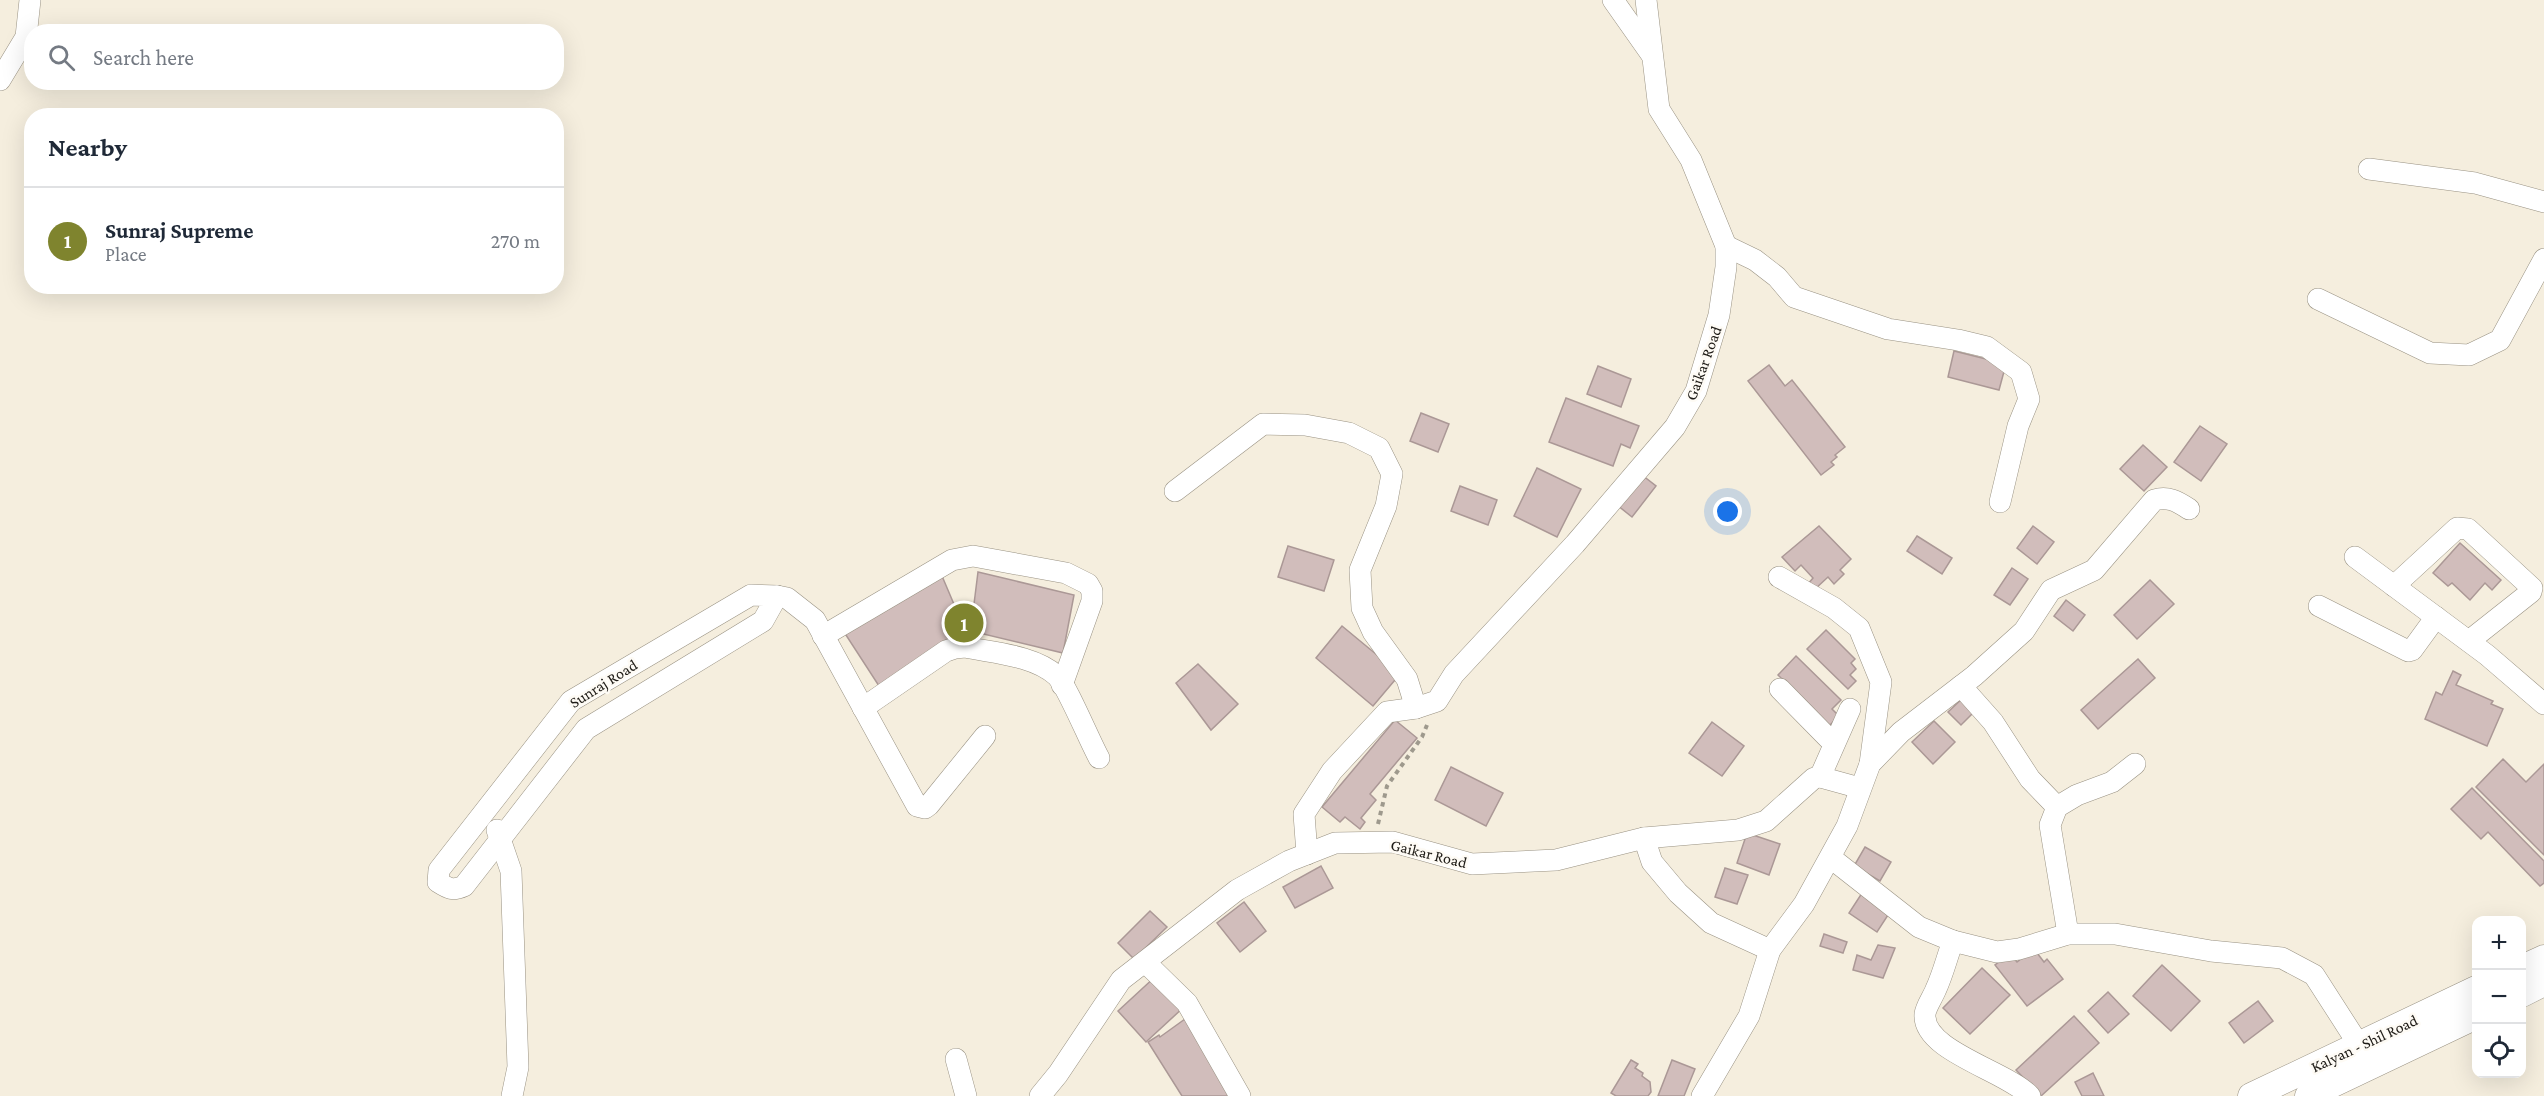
<!DOCTYPE html>
<meta charset="utf-8">
<style>
:root{--surface:#fff;--page:#f2f2f3;--text:#1f2937;--muted:#747a83;--line:#e0e1e3;--accent:#7f842e}
body{margin:0;font-family:"Crimson Pro",serif;background:var(--page);color:var(--text)}
.controls{position:absolute;right:18px;bottom:18px;display:grid;overflow:hidden;border-radius:12px;box-shadow:0 6px 24px #0002}
.controls button{width:54px;height:54px;display:grid;place-items:center;padding:0;border:0;border-bottom:2px solid var(--line);background:var(--surface);color:var(--text);font:30px sans-serif}
.you{position:absolute;left:1728px;top:512px;width:21px;height:21px;margin:-15px;border:4px solid #fff;border-radius:50%;background:#1a73e8;box-shadow:0 0 0 9px #1a73e833}
.badge{display:grid;place-items:center;width:39px;height:39px;border-radius:50%;background:var(--accent);color:#fff;font-size:20px;font-weight:700}
.pin{position:absolute;translate:-50% -50%;border:3px solid #fff;box-shadow:0 2px 6px #0006}
.list{margin:0;padding:0;list-style:none}
h2{display:flex;justify-content:space-between;align-items:center;height:78px;margin:0;padding:0 24px;font-size:26px}
h2 small{font-size:20px;font-weight:400;color:var(--muted)}
.list li{display:grid;grid-template-columns:39px 1fr auto;gap:18px;align-items:center;box-sizing:border-box;height:108px;padding:0 24px;border-top:2px solid var(--line)}
.list b{display:block;font-size:22px;white-space:nowrap}
.list p{margin:0;font-size:20px;white-space:nowrap;color:var(--muted)}
.list em{font-size:20px;font-style:normal;color:var(--muted)}
.icon{flex:none;width:33px;height:33px;fill:none;stroke:currentColor;stroke-width:2;stroke-linecap:round;stroke-linejoin:round}
.map{position:relative;flex:none;width:2544px;height:1096px;overflow:hidden}
.search{position:absolute;background:var(--surface);box-shadow:0 6px 24px #0002;left:24px;top:24px;width:540px;height:66px;display:flex;align-items:center;gap:15px;box-sizing:border-box;padding:0 21px;border-radius:24px;color:var(--muted);font-size:22px}
.panel{position:absolute;background:var(--surface);box-shadow:0 6px 24px #0002;left:24px;top:108px;width:540px;height:186px;border-radius:24px}
.map>svg:first-child{display:block}
.building{fill:#d1bdbb;stroke:#ab9896;stroke-width:1.5}
.lines{fill:none;stroke-linecap:round;stroke-linejoin:round}
.minor-casing{stroke:#999283;stroke-width:22}
.major-casing{stroke:#999283;stroke-width:27}
.path{stroke:#9e998d;stroke-width:4;stroke-dasharray:4.5 4.5;stroke-linecap:butt}
.minor{stroke:#fff;stroke-width:21}
.major{stroke:#fff;stroke-width:26}
.labels{text-anchor:middle;stroke-width:5;stroke-linejoin:round;paint-order:stroke}
.street-label{font-size:16px;fill:#1e1b16;stroke:#fefbf5}
</style>
<div class="map">
<svg width="2544" height="1096" viewBox="0 0 2544 1096">
<rect width="100%" height="100%" fill="#f5eede"/>
<!-- building -->
<g class="building">
<path d="M 1954,351 L 2006,364 L 1999,390 L 1948,377 Z"/>
<path d="M 1769,365 L 1785,386 L 1792,380 L 1845,447 L 1835,455 L 1837,457 L 1831,462 L 1834,465 L 1821,475 L 1748,381 Z"/>
<path d="M 1598,366 L 1631,379 L 1621,407 L 1587,394 Z"/>
<path d="M 1566,398 L 1639,426 L 1630,448 L 1621,444 L 1613,466 L 1549,442 Z"/>
<path d="M 1421,413 L 1449,424 L 1438,452 L 1410,441 Z"/>
<path d="M 2200,426 L 2227,444 L 2201,481 L 2174,462 Z"/>
<path d="M 2143,445 L 2167,467 L 2144,491 L 2120,469 Z"/>
<path d="M 1537,468 L 1581,489 L 1557,537 L 1514,516 Z"/>
<path d="M 1642,475 L 1656,486 L 1632,517 L 1617,505 Z"/>
<path d="M 1460,486 L 1497,500 L 1488,525 L 1451,511 Z"/>
<path d="M 1819,526 L 1851,559 L 1840,570 L 1844,574 L 1834,584 L 1828,577 L 1814,590 L 1808,584 L 1813,578 L 1801,565 L 1795,571 L 1782,557 Z"/>
<path d="M 2033,526 L 2054,542 L 2037,564 L 2017,548 Z"/>
<path d="M 1917,536 L 1952,558 L 1942,574 L 1907,551 Z"/>
<path d="M 2460,543 L 2501,580 L 2492,590 L 2485,583 L 2470,600 L 2452,583 L 2448,586 L 2433,573 Z"/>
<path d="M 1288,546 L 1334,560 L 1324,591 L 1278,577 Z"/>
<path d="M 2012,568 L 2028,579 L 2010,605 L 1994,595 Z"/>
<path d="M 978,572 L 1074,595 L 1063,653 L 967,630 L 879,686 L 844,632 L 942,576 L 959,616 L 973,612 Z"/>
<path d="M 2150,580 L 2174,604 L 2137,639 L 2114,615 Z"/>
<path d="M 2066,600 L 2085,615 L 2073,631 L 2054,616 Z"/>
<path d="M 1342,626 L 1400,674 L 1373,706 L 1316,658 Z"/>
<path d="M 1826,630 L 1855,659 L 1851,663 L 1856,669 L 1850,675 L 1856,681 L 1848,689 L 1807,649 Z"/>
<path d="M 1796,656 L 1841,700 L 1832,709 L 1839,716 L 1829,726 L 1778,675 Z"/>
<path d="M 2138,659 L 2155,678 L 2098,729 L 2081,710 Z"/>
<path d="M 1198,664 L 1238,704 L 1211,730 L 1176,683 Z"/>
<path d="M 2453,671 L 2461,675 L 2456,685 L 2493,701 L 2491,704 L 2503,709 L 2487,746 L 2425,719 L 2436,692 L 2442,695 Z"/>
<path d="M 1966,695 L 1978,708 L 1961,725 L 1948,712 Z"/>
<path d="M 1395,720 L 1417,738 L 1370,794 L 1376,800 L 1361,818 L 1365,822 L 1360,829 L 1345,817 L 1340,822 L 1322,807 Z"/>
<path d="M 1934,721 L 1955,742 L 1933,764 L 1912,742 Z"/>
<path d="M 1712,722 L 1744,746 L 1722,776 L 1689,753 Z"/>
<path d="M 2503,759 L 2526,782 L 2544,764 L 2544,855 L 2476,787 Z"/>
<path d="M 1451,767 L 1503,793 L 1486,826 L 1435,800 Z"/>
<path d="M 2472,788 L 2544,861 L 2544,883 L 2540,886 L 2488,832 L 2481,839 L 2451,809 Z"/>
<path d="M 1747,833 L 1780,844 L 1769,875 L 1737,863 Z"/>
<path d="M 1865,847 L 1891,862 L 1880,881 L 1854,866 Z"/>
<path d="M 1321,866 L 1333,888 L 1295,908 L 1283,887 Z"/>
<path d="M 1725,868 L 1748,875 L 1737,904 L 1715,897 Z"/>
<path d="M 1862,893 L 1890,912 L 1877,932 L 1849,913 Z"/>
<path d="M 1244,902 L 1266,931 L 1240,952 L 1217,923 Z"/>
<path d="M 1150,911 L 1167,927 L 1134,959 L 1118,943 Z"/>
<path d="M 1824,934 L 1847,942 L 1843,953 L 1820,946 Z"/>
<path d="M 1878,945 L 1895,948 L 1883,978 L 1853,970 L 1857,955 L 1871,960 Z"/>
<path d="M 2034,949 L 2044,962 L 2047,959 L 2063,979 L 2027,1006 L 1995,965 L 2010,954 L 2017,962 Z"/>
<path d="M 2162,965 L 2200,1001 L 2171,1031 L 2133,996 Z"/>
<path d="M 1982,968 L 2010,995 L 1970,1034 L 1943,1008 Z"/>
<path d="M 1157,975 L 1185,1006 L 1146,1042 L 1118,1011 Z"/>
<path d="M 2108,992 L 2129,1014 L 2108,1033 L 2088,1011 Z"/>
<path d="M 2258,1001 L 2273,1021 L 2244,1043 L 2229,1023 Z"/>
<path d="M 2074,1016 L 2099,1043 L 2041,1096 L 2016,1070 Z"/>
<path d="M 1185,1019 L 1234,1096 L 1182,1096 L 1148,1042 L 1159,1035 L 1160,1037 Z"/>
<path d="M 1631,1060 L 1638,1064 L 1635,1068 L 1643,1073 L 1642,1076 L 1650,1082 L 1651,1092 L 1648,1096 L 1616,1096 L 1611,1093 Z"/>
<path d="M 1672,1060 L 1695,1069 L 1684,1096 L 1658,1096 Z"/>
<path d="M 2093,1073 L 2104,1096 L 2082,1096 L 2075,1082 Z"/>
</g>
<g class="lines">
<!-- minor casing -->
<g class="minor-casing">
<g id="minor">
<path d="M 1613,0 L 1651,54"/>
<path d="M 0,80 L 26,37 L 30,0"/>
<path d="M 2369,169 L 2475,183 L 2544,202"/>
<path d="M 1726,246 L 1755,260 L 1777,277 L 1794,297 L 1888,329 L 1958,340 L 1987,347 L 2021,372 L 2029,399 L 2018,426 L 2000,502"/>
<path d="M 2318,299 L 2430,353 L 2469,355 L 2500,340 L 2544,259"/>
<path d="M 1175,491 L 1263,424 L 1305,425 L 1349,433 L 1379,448 L 1392,474 L 1386,506 L 1360,570 L 1362,608 L 1373,632 L 1407,679 L 1416,708"/>
<path d="M 2355,557 L 2487,655 L 2544,704"/>
<path d="M 1779,577 L 1834,608 L 1859,628 L 1881,682 L 1870,764"/>
<path d="M 2394,586 L 2457,528 L 2468,529 L 2532,588 L 2531,592 L 2469,641"/>
<path d="M 751,595 L 777,596 L 763,621 L 586,729 L 464,886 C 453,891 449,889 438,882 L 439,870 L 571,701 Z"/>
<path d="M 777,596 L 787,598 L 815,620 L 917,806 L 925,808 L 929,805 L 985,736"/>
<path d="M 2319,606 L 2408,651 L 2412,650 L 2436,617"/>
<path d="M 823,636 L 952,560 L 973,556 L 1066,573 L 1088,584 L 1092,591 L 1092,601 L 1062,685"/>
<path d="M 1961,686 L 1993,722 L 2030,779 L 2057,807"/>
<path d="M 1780,689 L 1833,743"/>
<path d="M 863,708 L 946,651 L 955,648 L 965,647 C 993,653 1034,655 1057,676 C 1067,686 1090,742 1099,758"/>
<path d="M 1820,777 L 1850,709"/>
<path d="M 497,830 L 511,871 L 518,1067 L 512,1096"/>
<path d="M 1644,838 L 1652,862 L 1678,893 L 1711,923 L 1770,950"/>
<path d="M 1307,854 L 1304,814 L 1332,771 L 1387,712 L 1416,708 L 1437,701 L 1454,674 L 1575,544 L 1675,427 L 1696,391 L 1719,315 L 1726,267 L 1726,246 L 1691,160 L 1659,109 L 1646,0"/>
<path d="M 1831,858 L 1919,927 L 1953,941"/>
<path d="M 2068,934 L 2050,825 L 2057,807 L 2077,795 L 2112,782 L 2135,764"/>
<path d="M 1145,962 L 1187,1003 L 1240,1096"/>
<path d="M 956,1059 L 966,1096"/>
<path d="M 1040,1096 L 1058,1074 L 1121,980 L 1237,890 L 1289,861 L 1335,843 L 1393,842 L 1472,864 L 1556,860 L 1644,838 L 1738,830 L 1766,821 L 1814,778 L 1820,777 L 1860,788"/>
<path d="M 1702,1096 L 1749,1016 L 1770,950 L 1804,904 L 1847,826 L 1870,764 L 1901,732 L 1974,676 L 2024,631 L 2051,590 L 2094,570 L 2154,500 C 2168,496 2177,501 2189,509"/>
<path d="M 2030,1096 C 2007,1071 1922,1051 1925,1014 C 1926,1006 1933,997 1936,989 C 1943,974 1947,957 1953,941 L 1997,952 L 2019,949 L 2068,934 L 2115,934 L 2211,951 L 2282,958 L 2314,975 L 2359,1045"/>
</g>
</g>
<!-- major casing -->
<g class="major-casing">
<g id="major">
<path d="M 2522,968 L 2544,958"/>
<path d="M 2522,994 L 2544,983"/>
<path d="M 2251,1096 L 2476,989"/>
<path d="M 2308,1096 L 2476,1016"/>
</g>
</g>
<!-- path -->
<path class="path" d="M 1378,824 L 1387,786 L 1422,737 L 1427,725"/>
<!-- minor -->
<use href="#minor" class="minor"/>
<!-- major -->
<use href="#major" class="major"/>
</g>
<g class="labels">
<!-- street labels -->
<g class="street-label">
<text transform="translate(1703 363) rotate(-70)" y="6">Gaikar Road</text>
<text transform="translate(603 683) rotate(-32)" y="6">Sunraj Road</text>
<text transform="translate(1429 853) rotate(14)" y="6">Gaikar Road</text>
<text transform="translate(2364 1043) rotate(-25)" y="6">Kalyan - Shil Road</text>
</g>
</g>
</svg>
<div class="controls">
<button>+</button>
<button>−</button>
<button><svg class="icon" aria-label="locate" viewBox="0 0 24 24"><circle cx="12" cy="12" r="6"/><path d="M12 2v4M12 18v4M2 12h4M18 12h4"/></svg></button>
</div>
<div class="you"></div>
<div class="pin badge" style="left:964px;top:623px">1</div>
<div class="search"><svg class="icon" aria-label="search" viewBox="0 0 24 24"><circle cx="10" cy="10" r="6"/><path d="M15 15l6 6"/></svg>Search here</div>
<section class="panel">
<h2>Nearby<small></small></h2>
<ul class="list">
<li><span class="badge">1</span><div><b>Sunraj Supreme</b><p>Place</p></div><em>270 m</em></li>
</ul>
</section>
</div>
